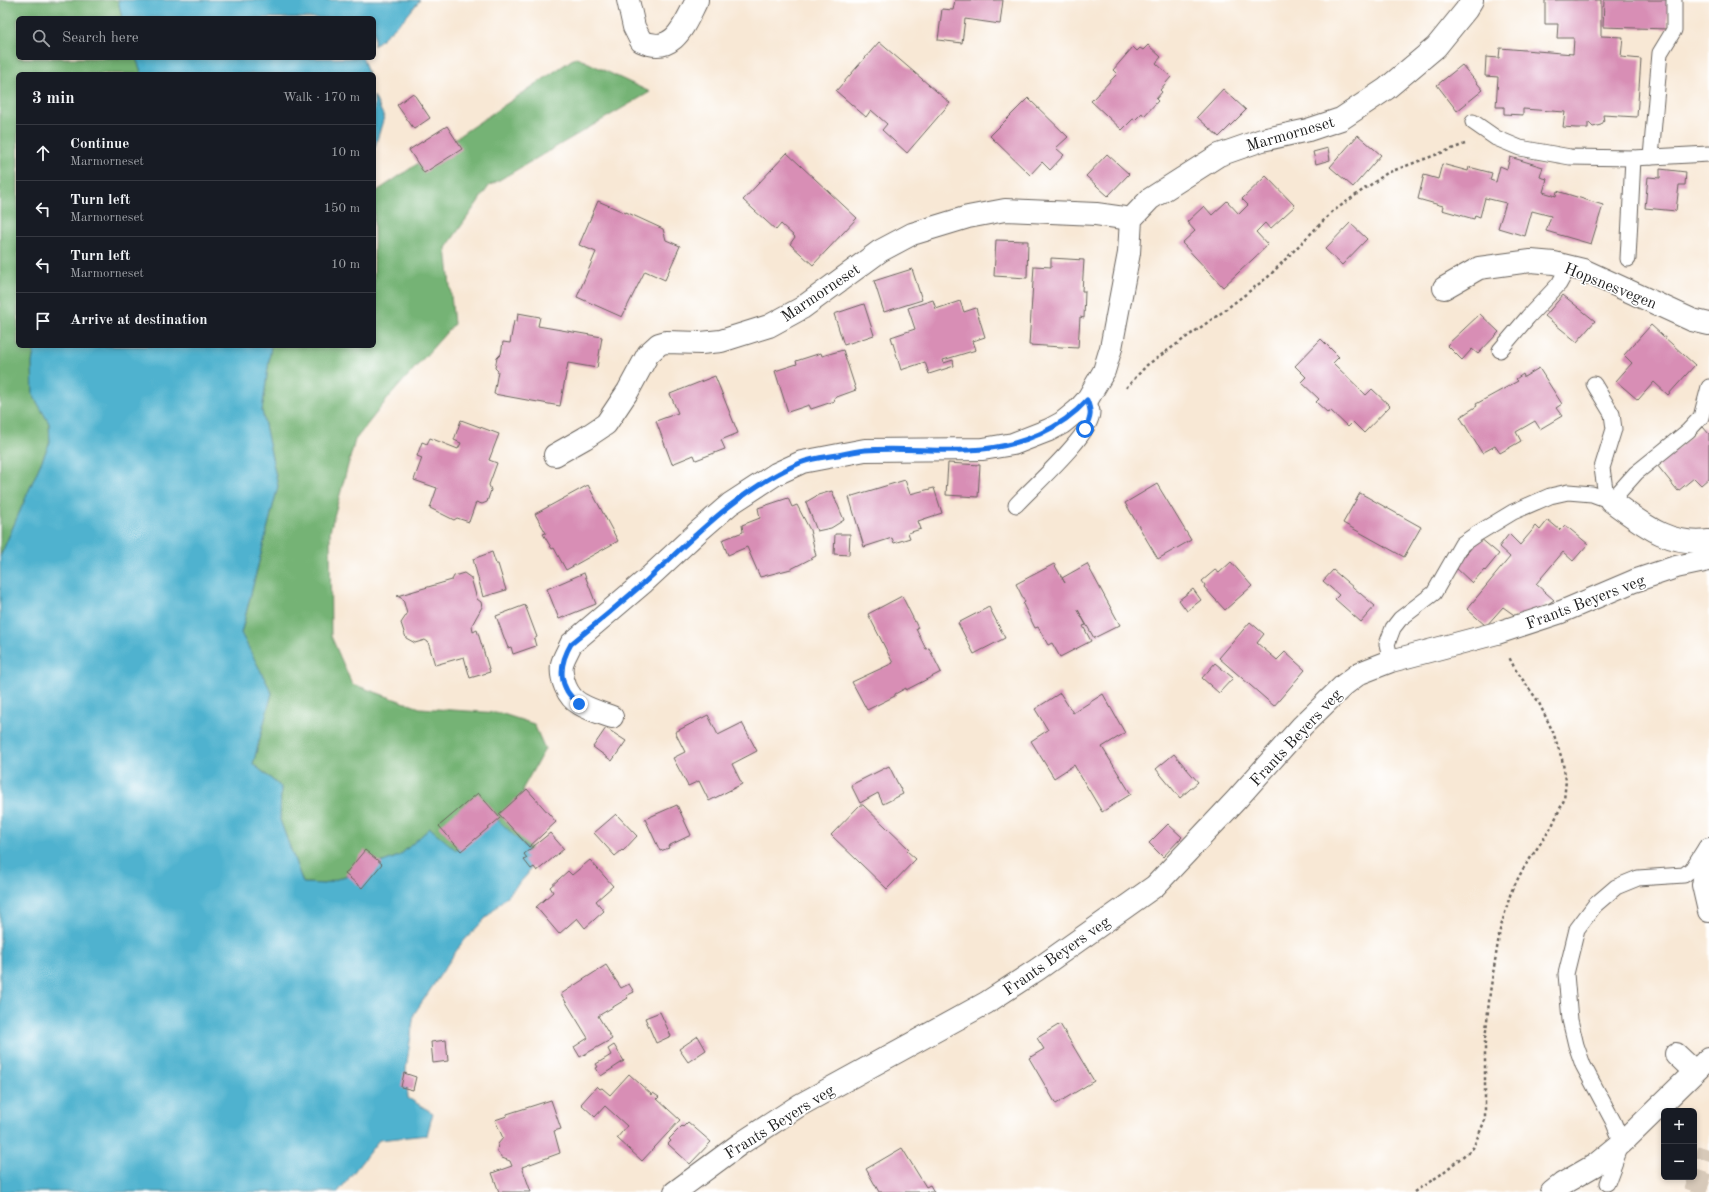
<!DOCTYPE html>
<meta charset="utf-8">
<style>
:root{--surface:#171b24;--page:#242831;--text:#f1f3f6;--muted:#9ea1a6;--line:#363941}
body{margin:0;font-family:"Old Standard TT",serif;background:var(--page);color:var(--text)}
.controls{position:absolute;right:12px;bottom:12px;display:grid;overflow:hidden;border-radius:6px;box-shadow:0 2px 6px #0003}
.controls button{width:36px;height:36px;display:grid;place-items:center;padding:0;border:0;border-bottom:1px solid var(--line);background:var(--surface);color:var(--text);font:20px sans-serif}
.stop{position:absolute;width:12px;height:12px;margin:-9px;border:3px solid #1a73e8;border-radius:50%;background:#fff}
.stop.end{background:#1a73e8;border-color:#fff;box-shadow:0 1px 4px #0008}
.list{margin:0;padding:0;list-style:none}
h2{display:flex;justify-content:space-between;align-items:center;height:52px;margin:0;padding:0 16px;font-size:17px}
h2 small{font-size:13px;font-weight:400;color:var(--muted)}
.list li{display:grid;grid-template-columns:26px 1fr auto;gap:12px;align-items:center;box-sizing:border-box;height:56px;padding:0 16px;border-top:1px solid var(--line)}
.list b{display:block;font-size:15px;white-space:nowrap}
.list p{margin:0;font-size:13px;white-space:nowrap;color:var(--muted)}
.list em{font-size:13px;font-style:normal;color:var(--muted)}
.icon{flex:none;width:22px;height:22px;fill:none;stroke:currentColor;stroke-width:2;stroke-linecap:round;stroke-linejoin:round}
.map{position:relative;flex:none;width:1709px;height:1192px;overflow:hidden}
.search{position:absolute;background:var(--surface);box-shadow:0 2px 6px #0003;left:16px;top:16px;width:360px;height:44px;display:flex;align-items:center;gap:10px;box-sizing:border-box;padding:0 14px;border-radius:6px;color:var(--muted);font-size:15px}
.panel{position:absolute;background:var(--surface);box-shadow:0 2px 6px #0003;left:16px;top:72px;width:360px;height:276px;border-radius:6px}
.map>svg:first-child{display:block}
.forest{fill:#75b374;stroke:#486848}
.water{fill:#50b2cf;stroke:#366776}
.building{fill:#d88eb5}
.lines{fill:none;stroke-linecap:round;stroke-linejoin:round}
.motorway-tunnel{stroke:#d7c9b9;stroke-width:22;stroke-dasharray:22 11;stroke-linecap:butt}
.service-casing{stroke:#69635d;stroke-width:17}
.minor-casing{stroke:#69635d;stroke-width:24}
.path{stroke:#69635d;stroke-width:2.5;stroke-dasharray:3 3;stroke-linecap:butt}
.service{stroke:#fff;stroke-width:15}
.minor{stroke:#fff;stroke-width:22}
.route{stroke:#1a73e8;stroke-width:5}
.labels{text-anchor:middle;stroke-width:3;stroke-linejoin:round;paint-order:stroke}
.street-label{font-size:16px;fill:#1c1c1c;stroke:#fff}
</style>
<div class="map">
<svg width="1709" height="1192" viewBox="0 0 1709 1192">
<rect width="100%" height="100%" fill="#fff"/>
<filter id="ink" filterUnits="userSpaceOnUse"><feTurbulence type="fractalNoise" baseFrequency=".025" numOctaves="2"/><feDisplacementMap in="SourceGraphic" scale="8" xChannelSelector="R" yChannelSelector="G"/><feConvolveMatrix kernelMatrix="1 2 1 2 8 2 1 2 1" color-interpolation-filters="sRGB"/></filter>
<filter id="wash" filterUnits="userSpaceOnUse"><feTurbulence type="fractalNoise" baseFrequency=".012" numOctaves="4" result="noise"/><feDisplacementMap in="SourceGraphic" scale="16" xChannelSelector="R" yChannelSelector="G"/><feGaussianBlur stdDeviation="0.9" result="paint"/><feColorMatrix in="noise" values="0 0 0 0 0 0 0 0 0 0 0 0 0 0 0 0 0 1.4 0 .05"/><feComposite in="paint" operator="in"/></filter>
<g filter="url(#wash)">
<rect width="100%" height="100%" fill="#f8e8d5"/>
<!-- forest -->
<g class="forest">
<path d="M 0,0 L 118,0 L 122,18 L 18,18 L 18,58 L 136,58 L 142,74 L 18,74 L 18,346 L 35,346 L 32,363 L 33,395 L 49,423 L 50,442 L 0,557 Z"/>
<path d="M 576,57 L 650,92 L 489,186 L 446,248 L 454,324 L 389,397 L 355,440 L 330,531 L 331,636 L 352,684 L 420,708 L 500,713 L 534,724 L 545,749 L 523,788 L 532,865 L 496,818 L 456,851 L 430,828 L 399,856 L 324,884 L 303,883 L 280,820 L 281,787 L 253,764 L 272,693 L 241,634 L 278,486 L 262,411 L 271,346 L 374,346 L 374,193 Z"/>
</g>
<!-- water -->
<g class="water">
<path d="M 118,0 L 420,0 L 406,17 L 374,46 L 374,18 L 122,18 Z"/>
<path d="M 136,58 L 363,58 L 368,74 L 142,74 Z"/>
<path d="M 374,96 L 384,117 L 374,150 Z"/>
<path d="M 35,346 L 271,346 L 262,411 L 278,486 L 241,633 L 272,693 L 253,764 L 281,787 L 280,820 L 303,883 L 324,884 L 399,856 L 430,828 L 456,850 L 496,818 L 526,847 L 532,865 L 527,875 L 461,944 L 414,1014 L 406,1069 L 408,1098 L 433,1113 L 427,1135 L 379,1140 L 338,1192 L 0,1192 L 0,557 L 50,442 L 49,423 L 33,395 L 32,363 Z"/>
</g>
<g id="blocks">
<!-- building -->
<g class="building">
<path d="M 955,0 L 1003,0 L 1000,24 L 965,19 L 962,43 L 938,40 L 942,9 L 953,10 Z"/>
<path d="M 1545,0 L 1601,0 L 1601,36 L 1623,37 L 1621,57 L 1641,59 L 1637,117 L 1603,115 L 1604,121 L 1601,125 L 1593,127 L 1588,122 L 1588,128 L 1576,128 L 1563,127 L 1565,112 L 1523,109 L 1523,115 L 1504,114 L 1504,107 L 1496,107 L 1498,77 L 1485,76 L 1486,57 L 1499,58 L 1500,48 L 1573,54 L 1574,38 L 1557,38 L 1558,24 L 1545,24 Z"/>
<path d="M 1604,0 L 1668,0 L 1668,29 L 1603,27 Z"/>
<path d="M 879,42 L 950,103 L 907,153 L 882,130 L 887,124 L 871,110 L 866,117 L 836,91 Z"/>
<path d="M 1148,45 L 1161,57 L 1156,63 L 1171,77 L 1160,90 L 1162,92 L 1156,99 L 1158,101 L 1144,116 L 1142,113 L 1135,120 L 1133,119 L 1122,130 L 1091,101 L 1117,74 L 1113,70 L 1133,47 L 1137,51 L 1140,48 L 1143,50 Z"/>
<path d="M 1462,65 L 1483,90 L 1457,111 L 1437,85 Z"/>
<path d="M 1223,89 L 1246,110 L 1219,137 L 1197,117 Z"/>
<path d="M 413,93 L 430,118 L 414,129 L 397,105 Z"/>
<path d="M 1028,98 L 1068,137 L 1056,148 L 1064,155 L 1050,170 L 1042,162 L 1030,175 L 990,136 Z"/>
<path d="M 447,126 L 462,149 L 424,173 L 409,150 Z"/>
<path d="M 1358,135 L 1381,155 L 1353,187 L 1330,167 Z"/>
<path d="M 1328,148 L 1330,160 L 1316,164 L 1313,152 Z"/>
<path d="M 787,153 L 857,218 L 813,265 L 790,244 L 795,237 L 781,224 L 776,230 L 743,200 Z"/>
<path d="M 1107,154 L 1129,174 L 1108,196 L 1086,176 Z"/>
<path d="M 1510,157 L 1543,167 L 1540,177 L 1547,179 L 1543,192 L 1556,196 L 1557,191 L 1603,205 L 1591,244 L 1546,231 L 1551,216 L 1532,211 L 1525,236 L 1498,228 L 1506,203 L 1485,198 L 1480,217 L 1475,215 L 1474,219 L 1442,210 L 1443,206 L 1418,199 L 1424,175 L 1438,179 L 1442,164 L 1468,171 L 1469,167 L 1492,173 L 1490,180 L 1496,182 L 1500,166 L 1507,169 Z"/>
<path d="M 1660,169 L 1686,172 L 1685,185 L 1679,185 L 1676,211 L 1645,208 L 1648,177 L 1660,178 Z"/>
<path d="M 1266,176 L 1295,206 L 1270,229 L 1265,223 L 1256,232 L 1268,245 L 1223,287 L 1182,243 L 1195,231 L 1187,222 L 1204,206 L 1212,215 L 1227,201 L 1239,214 L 1248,205 L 1242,199 Z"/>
<path d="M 598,201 L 626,213 L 626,212 L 663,229 L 666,240 L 680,246 L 665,280 L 645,271 L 622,317 L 577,297 L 596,252 L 579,245 Z"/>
<path d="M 1350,223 L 1367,239 L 1342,265 L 1325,249 Z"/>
<path d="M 996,240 L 1028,241 L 1027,278 L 994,276 Z"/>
<path d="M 1051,258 L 1084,260 L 1082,291 L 1085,291 L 1084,318 L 1080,317 L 1078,348 L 1029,345 L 1034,266 L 1051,267 Z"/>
<path d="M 912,269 L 922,300 L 884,312 L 874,281 Z"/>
<path d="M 1563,295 L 1595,321 L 1577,342 L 1545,316 Z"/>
<path d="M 933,300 L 936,309 L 960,301 L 964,312 L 976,308 L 985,337 L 973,341 L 976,350 L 943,360 L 944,363 L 953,360 L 954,366 L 929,374 L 925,362 L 901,370 L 891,337 L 915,329 L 908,308 Z"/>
<path d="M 864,304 L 874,335 L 844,345 L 834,314 Z"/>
<path d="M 518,313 L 540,317 L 538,326 L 602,337 L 597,368 L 568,363 L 560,406 L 494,394 L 498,371 L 495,368 L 497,358 L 501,354 L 503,342 L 510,343 L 514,321 L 517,322 Z"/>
<path d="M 1480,314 L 1499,332 L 1478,354 L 1472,349 L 1462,360 L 1447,345 Z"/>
<path d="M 1651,325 L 1695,365 L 1668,395 L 1654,382 L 1638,400 L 1616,381 L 1632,363 L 1624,355 Z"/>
<path d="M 1321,339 L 1339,357 L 1333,363 L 1366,395 L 1372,389 L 1390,406 L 1364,433 L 1353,422 L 1348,427 L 1330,410 L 1328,413 L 1316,402 L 1319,399 L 1301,382 L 1306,377 L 1295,366 Z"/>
<path d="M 843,350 L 856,390 L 834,398 L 835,401 L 811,409 L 809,405 L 788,412 L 775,371 L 797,364 L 796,361 L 821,353 L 822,356 Z"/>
<path d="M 1539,368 L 1562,404 L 1556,408 L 1562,416 L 1540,429 L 1535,421 L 1516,432 L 1521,441 L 1500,453 L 1495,446 L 1482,453 L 1460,417 L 1477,406 L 1476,404 L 1518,381 L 1516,379 L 1523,374 L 1524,377 Z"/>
<path d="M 715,376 L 738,433 L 721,440 L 725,449 L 696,460 L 694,455 L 672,464 L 656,421 L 678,413 L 670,394 Z"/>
<path d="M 461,420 L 499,434 L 489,460 L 497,463 L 489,485 L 491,490 L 487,502 L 482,504 L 476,502 L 469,522 L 457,518 L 454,520 L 430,508 L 437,488 L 414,480 L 422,458 L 417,456 L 422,442 L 427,444 L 430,438 L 458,449 L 461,443 L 454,440 Z"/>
<path d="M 1703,427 L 1709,434 L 1709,478 L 1701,485 L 1694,478 L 1678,491 L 1657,465 Z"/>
<path d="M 948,463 L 980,465 L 978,497 L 946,495 Z"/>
<path d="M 905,480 L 910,494 L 934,488 L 942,513 L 918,521 L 921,529 L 908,533 L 910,538 L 894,543 L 892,538 L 864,547 L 849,497 Z"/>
<path d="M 1157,484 L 1191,540 L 1158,559 L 1125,503 Z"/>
<path d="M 588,485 L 618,541 L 566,570 L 554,548 L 552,549 L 543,534 L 546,533 L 535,514 Z"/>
<path d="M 832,491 L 844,520 L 831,528 L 817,531 L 806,502 L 818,495 Z"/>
<path d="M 1360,493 L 1421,527 L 1404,557 L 1343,523 Z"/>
<path d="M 788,498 L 792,507 L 797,505 L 810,530 L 816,556 L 791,569 L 760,577 L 747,547 L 728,555 L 722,540 L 743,532 L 742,525 L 760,518 L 758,508 Z"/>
<path d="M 1548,520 L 1560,530 L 1565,525 L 1588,544 L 1573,561 L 1563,552 L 1536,584 L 1554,600 L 1539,610 L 1517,617 L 1503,607 L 1486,626 L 1467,609 L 1510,557 L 1499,547 L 1509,534 L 1520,545 L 1536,526 L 1540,530 Z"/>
<path d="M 835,534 L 850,534 L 849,555 L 834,554 Z"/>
<path d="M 1480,538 L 1499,554 L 1485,571 L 1484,570 L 1472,583 L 1455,567 Z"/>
<path d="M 492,552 L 496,564 L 498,564 L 506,590 L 483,597 L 473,559 Z"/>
<path d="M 1231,562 L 1252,586 L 1225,610 L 1204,587 L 1205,585 L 1202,581 L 1215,570 L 1219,573 Z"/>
<path d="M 1054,564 L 1065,583 L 1062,578 L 1087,564 L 1120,625 L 1094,638 L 1078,610 L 1086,625 L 1083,626 L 1091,641 L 1060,657 L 1052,643 L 1048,645 L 1038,627 L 1035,628 L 1023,604 L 1025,602 L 1016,584 Z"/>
<path d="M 1333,570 L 1375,606 L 1361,622 L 1335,599 L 1339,595 L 1323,581 Z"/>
<path d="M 464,573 L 471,578 L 477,599 L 481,602 L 482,607 L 472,625 L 473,632 L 477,630 L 490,672 L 470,678 L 464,657 L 435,665 L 428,642 L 425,640 L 415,643 L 406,638 L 401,623 L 407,614 L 403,599 L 397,596 L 452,580 L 454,576 Z"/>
<path d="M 584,573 L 596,604 L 559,619 L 547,589 Z"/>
<path d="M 1193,589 L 1201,600 L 1187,611 L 1179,600 Z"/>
<path d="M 902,596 L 918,628 L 916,629 L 926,649 L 929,648 L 941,672 L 906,690 L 906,688 L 895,694 L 895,696 L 867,710 L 852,682 L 893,663 L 868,614 Z"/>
<path d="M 525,605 L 537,637 L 534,639 L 536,646 L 513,654 L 511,647 L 508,648 L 496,616 Z"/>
<path d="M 989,607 L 1005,638 L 974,654 L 958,623 Z"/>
<path d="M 1250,622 L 1264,634 L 1257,643 L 1277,660 L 1285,652 L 1305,670 L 1274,706 L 1219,658 Z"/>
<path d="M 1215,663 L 1233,678 L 1219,693 L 1202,678 Z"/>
<path d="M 1060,693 L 1073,713 L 1103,694 L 1125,733 L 1102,747 L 1131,794 L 1102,812 L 1074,765 L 1054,778 L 1031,741 L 1048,730 L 1035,709 Z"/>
<path d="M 708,715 L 718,735 L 742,723 L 757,751 L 732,764 L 742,784 L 709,801 L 699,781 L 688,786 L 673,758 L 685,752 L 675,732 Z"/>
<path d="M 606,728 L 626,741 L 612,761 L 593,747 Z"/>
<path d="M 1174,754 L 1198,782 L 1180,798 L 1156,769 Z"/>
<path d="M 889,766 L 903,794 L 883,804 L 878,793 L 860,803 L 851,785 Z"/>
<path d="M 527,789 L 556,822 L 529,847 L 499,814 Z"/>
<path d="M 478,793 L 500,818 L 461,851 L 439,826 Z"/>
<path d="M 677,805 L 691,835 L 668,846 L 669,848 L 660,851 L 645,819 Z"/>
<path d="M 860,805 L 863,805 L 909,849 L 907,851 L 916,859 L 887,889 L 831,835 Z"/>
<path d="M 616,814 L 637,836 L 623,851 L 622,850 L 615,856 L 594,833 Z"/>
<path d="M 1168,824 L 1182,837 L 1163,857 L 1149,843 Z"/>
<path d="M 550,833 L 564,849 L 537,871 L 534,867 L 531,869 L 524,860 L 527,858 L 524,854 Z"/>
<path d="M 365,850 L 382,864 L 362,888 L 345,874 Z"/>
<path d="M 590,860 L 613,886 L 596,901 L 604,911 L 585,928 L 577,918 L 559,934 L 536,907 L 553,892 L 550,887 L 568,871 L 572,875 Z"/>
<path d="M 606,965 L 621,988 L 629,984 L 634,992 L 626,996 L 628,998 L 598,1016 L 612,1039 L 580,1057 L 574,1047 L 588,1038 L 561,994 Z"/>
<path d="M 660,1012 L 671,1036 L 656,1043 L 645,1018 Z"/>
<path d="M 1060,1024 L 1094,1081 L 1056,1104 L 1029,1058 L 1044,1049 L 1037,1038 Z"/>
<path d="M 698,1036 L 706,1050 L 688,1062 L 679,1049 Z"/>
<path d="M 446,1040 L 448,1061 L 433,1063 L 431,1042 Z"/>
<path d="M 614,1045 L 624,1061 L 601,1076 L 596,1068 L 598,1067 L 596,1064 L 611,1055 L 608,1049 Z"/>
<path d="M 404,1073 L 416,1077 L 413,1090 L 401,1087 Z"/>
<path d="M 629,1074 L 652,1095 L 653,1093 L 659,1097 L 657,1099 L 680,1120 L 642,1161 L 617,1138 L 627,1126 L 605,1106 L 595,1117 L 581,1104 L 597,1086 L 600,1089 L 602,1088 L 610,1095 Z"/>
<path d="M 551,1100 L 561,1129 L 554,1131 L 560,1153 L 522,1167 L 531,1192 L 499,1192 L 492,1173 L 512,1166 L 510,1161 L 502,1158 L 497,1151 L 498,1144 L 503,1138 L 495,1120 L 507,1116 L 507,1114 Z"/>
<path d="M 688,1122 L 711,1142 L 690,1164 L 668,1144 L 671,1141 L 669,1139 L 682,1126 L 683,1127 Z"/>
<path d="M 902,1148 L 926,1187 L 930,1185 L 934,1192 L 879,1192 L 866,1169 Z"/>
</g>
</g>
</g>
<g filter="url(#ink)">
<use href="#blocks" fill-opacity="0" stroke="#69635d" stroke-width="1"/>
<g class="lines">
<!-- motorway-tunnel -->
<path class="motorway-tunnel" d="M 1695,1192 L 1709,1149"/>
<!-- service casing -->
<g class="service-casing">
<g id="service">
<path d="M 1473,122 L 1496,138 L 1520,148 L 1570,157 L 1633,158 L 1709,154"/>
<path d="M 1651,157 L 1660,53 L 1674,30 L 1674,0"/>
<path d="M 1628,259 L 1633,158"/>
<path d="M 1500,350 L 1528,317 L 1559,284 L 1569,266"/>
<path d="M 1594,384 L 1612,414 L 1614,429 L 1602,468 L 1605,489 L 1611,501"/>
<path d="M 1611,501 L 1636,473 L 1688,431 L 1701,417 L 1709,387"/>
<path d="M 1016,505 C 1031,488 1093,434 1092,412 C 1092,408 1089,404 1087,400"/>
<path d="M 1391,661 L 1387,644 L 1393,628 L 1400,619 L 1434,593 L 1462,544 L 1475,535 L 1513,512 L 1550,496 L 1568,492 L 1592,494 L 1611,501"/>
<path d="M 1607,1183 L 1622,1143 L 1613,1121 L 1583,1065 L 1576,1045 L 1570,1020 L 1566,974 L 1577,929 L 1595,905 L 1616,887 L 1638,878 L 1684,875 L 1692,869 L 1706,847"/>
</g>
</g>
<!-- minor casing -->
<g class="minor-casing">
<g id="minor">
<path d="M 628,0 L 634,27 L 641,41 C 674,56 684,25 697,0"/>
<path d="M 1444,288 L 1479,268 L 1531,261 L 1554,263 L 1583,270 L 1692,320 L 1709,324"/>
<path d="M 555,455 L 585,438 L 606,424 L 628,391 L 648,354 L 659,344 L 666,342 L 701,343 L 721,341 L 769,326 L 802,308 L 880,251 L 912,234 L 968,217 L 1005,210 L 1096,214 L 1131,219"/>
<path d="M 1611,501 C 1643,524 1667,546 1709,541"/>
<path d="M 612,717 C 601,713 590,710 580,704 C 567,697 560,678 562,664 C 564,657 568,651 571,644 L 644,582 L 700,530 L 730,504 L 776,474 L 802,462 L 865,450 L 983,449 L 1013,444 L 1049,430 L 1062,423 L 1078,410 L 1087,400 L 1104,371 L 1111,348 L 1129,253 L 1131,219 L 1150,199 L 1219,155 L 1262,140 L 1308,130 L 1341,119 L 1386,89 L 1436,47 L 1466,10 L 1472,0"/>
<path d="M 1709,849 L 1703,885 L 1709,911"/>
<path d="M 1676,1054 L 1694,1071"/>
<path d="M 675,1192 L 740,1144 L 800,1105 L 986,1003 L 1038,969 L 1155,886 L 1237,799 L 1302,726 L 1344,685 L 1360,673 L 1391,661 L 1497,633 L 1561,612 L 1634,581 L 1676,567 L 1709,560"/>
<path d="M 1552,1192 L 1562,1184 L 1595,1165 L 1622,1143 L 1709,1058"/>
</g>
</g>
<!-- path -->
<g class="path">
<path d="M 1126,388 L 1147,365 L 1221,313 L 1268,277 L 1332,212 L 1387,173 L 1465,144"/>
<path d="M 1414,1192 L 1440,1175 L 1473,1148 L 1485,1120 L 1485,1040 L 1490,992 L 1500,930 L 1511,892 L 1523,869 L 1551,828 L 1564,800 L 1566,780 L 1562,759 L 1553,732 L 1538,701 L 1515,669 L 1509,657"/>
</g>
<!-- service -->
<use href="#service" class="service"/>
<!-- minor -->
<use href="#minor" class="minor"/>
</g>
</g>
<g class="lines" filter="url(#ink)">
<!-- route -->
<path class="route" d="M 579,704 C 558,688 558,666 571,644 C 596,624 621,603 645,582 C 693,538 739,489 800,463 C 812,458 826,457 838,455 C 847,453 856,451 865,450 C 904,447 944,453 983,449 C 1022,445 1061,429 1087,400 C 1092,412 1091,418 1085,429"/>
</g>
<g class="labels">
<!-- street labels -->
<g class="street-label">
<text transform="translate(1290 133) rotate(-16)" y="6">Marmorneset</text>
<text transform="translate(1611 285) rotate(22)" y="6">Hopsnesvegen</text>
<text transform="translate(820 292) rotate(-34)" y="6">Marmorneset</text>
<text transform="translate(1585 601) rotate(-21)" y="6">Frants Beyers veg</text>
<text transform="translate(1295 737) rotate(-47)" y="6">Frants Beyers veg</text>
<text transform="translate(1056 955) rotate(-35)" y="6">Frants Beyers veg</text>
<text transform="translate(779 1121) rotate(-32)" y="6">Frants Beyers veg</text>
</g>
</g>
</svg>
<div class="controls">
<button>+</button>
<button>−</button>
</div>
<div class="stop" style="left:1085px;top:429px"></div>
<div class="stop end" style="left:579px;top:704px"></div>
<div class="search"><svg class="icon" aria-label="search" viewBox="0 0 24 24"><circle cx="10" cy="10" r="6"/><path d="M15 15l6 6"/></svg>Search here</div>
<section class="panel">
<h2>3 min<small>Walk · 170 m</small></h2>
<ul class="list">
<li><svg class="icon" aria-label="ahead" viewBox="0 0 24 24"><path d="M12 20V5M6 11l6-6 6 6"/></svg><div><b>Continue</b><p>Marmorneset</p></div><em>10 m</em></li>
<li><svg class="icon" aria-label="left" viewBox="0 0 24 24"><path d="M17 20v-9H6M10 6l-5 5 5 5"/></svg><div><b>Turn left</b><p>Marmorneset</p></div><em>150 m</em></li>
<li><svg class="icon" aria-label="left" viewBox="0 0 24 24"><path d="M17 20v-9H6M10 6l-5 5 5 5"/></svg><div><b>Turn left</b><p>Marmorneset</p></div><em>10 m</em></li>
<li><svg class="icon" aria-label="arrive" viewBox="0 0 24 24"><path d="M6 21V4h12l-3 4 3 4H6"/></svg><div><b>Arrive at destination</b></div></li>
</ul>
</section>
</div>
